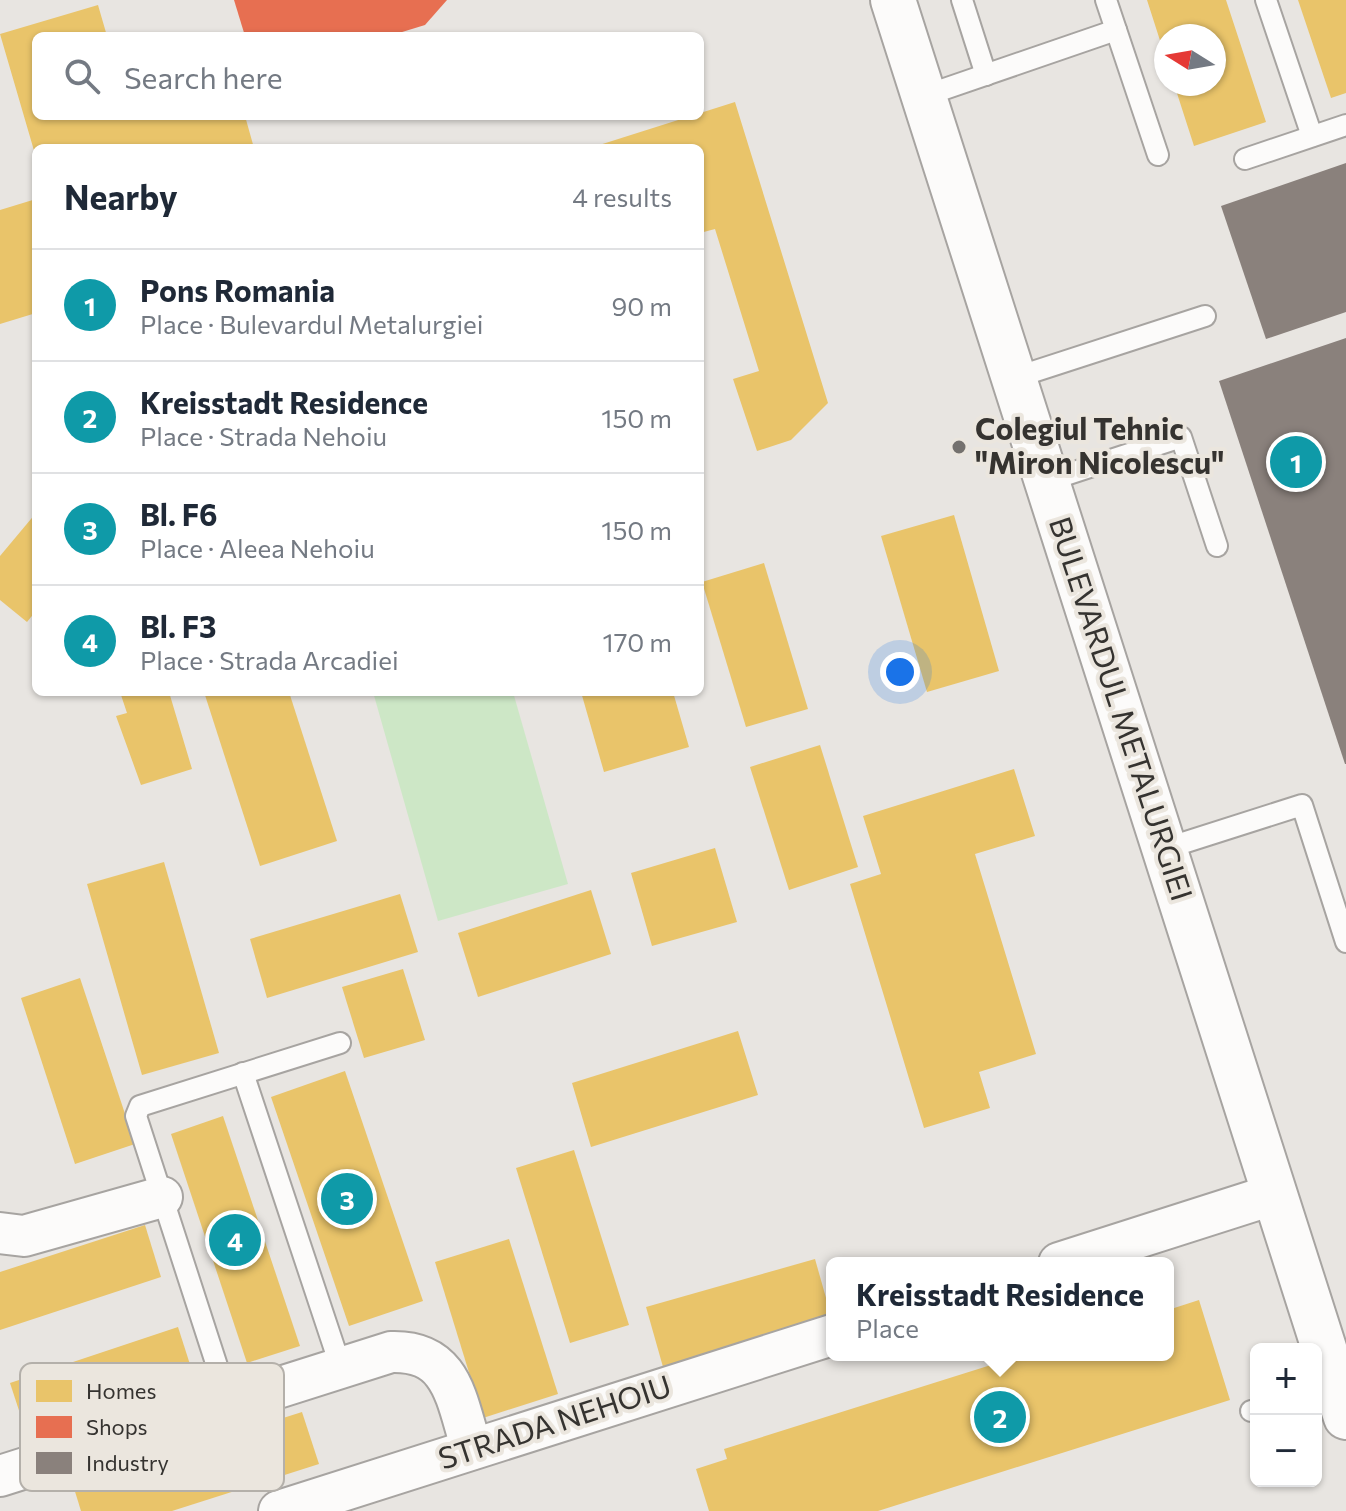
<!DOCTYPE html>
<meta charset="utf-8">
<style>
:root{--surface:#fff;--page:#f2f2f3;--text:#1f2937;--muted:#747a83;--line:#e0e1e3;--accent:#b45309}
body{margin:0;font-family:Commissioner,sans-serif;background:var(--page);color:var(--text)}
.controls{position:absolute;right:24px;bottom:24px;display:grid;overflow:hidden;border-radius:12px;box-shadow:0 2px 6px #0004}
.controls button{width:72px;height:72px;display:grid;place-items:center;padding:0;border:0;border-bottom:2px solid var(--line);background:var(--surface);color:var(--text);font:40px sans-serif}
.compass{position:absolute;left:1154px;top:24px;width:72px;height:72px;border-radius:50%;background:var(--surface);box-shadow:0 2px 6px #0004;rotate:281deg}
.you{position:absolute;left:900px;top:672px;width:28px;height:28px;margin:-20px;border:6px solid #fff;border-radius:50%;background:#1a73e8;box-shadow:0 0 0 12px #1a73e833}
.badge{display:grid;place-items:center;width:52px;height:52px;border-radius:50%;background:var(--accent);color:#fff;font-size:26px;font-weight:700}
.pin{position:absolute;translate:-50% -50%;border:4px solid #fff;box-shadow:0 2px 8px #0006}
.popup{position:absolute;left:826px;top:1257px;width:348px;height:104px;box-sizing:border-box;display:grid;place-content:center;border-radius:12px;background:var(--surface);filter:drop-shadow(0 2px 6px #0005);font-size:26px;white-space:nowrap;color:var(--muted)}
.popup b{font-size:30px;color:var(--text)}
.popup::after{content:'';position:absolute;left:50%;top:100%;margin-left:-16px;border:16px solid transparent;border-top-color:var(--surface)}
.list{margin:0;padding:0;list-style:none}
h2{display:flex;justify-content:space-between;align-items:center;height:104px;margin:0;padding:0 32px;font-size:34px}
h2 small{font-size:26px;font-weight:400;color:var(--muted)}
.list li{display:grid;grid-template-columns:52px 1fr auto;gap:24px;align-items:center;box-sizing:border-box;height:112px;padding:0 32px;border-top:2px solid var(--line)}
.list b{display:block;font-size:30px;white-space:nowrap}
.list p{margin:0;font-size:26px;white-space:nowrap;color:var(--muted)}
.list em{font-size:26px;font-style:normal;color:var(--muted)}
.icon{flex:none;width:44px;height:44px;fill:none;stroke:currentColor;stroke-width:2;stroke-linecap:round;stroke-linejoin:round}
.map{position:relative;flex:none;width:1346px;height:1511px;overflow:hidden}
.search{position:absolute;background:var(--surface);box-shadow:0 2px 6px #0004;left:32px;top:32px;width:672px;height:88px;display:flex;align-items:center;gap:20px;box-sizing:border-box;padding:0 28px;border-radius:12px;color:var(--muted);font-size:30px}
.panel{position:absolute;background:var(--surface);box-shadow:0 2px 6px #0004;left:32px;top:144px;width:672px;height:552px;border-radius:12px}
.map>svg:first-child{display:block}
.green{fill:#cde7c6}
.homes{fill:#e9c46a}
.shops{fill:#e76f51}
.industry{fill:#8a817c}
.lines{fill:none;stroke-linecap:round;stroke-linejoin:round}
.lane-casing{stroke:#a7a4a1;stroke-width:24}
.street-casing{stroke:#a7a4a1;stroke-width:44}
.secondary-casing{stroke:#a7a4a1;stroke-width:48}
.lane{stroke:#fcfbfa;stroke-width:20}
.street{stroke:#fcfbfa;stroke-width:40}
.secondary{stroke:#fcfbfa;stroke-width:44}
.poi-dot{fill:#74716e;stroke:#ebe6de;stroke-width:3}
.labels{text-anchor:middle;stroke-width:8;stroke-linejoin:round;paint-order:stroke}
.poi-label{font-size:30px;font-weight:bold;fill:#353330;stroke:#ebe6de;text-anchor:start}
.street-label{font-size:30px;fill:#353330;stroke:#ebe6de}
.key{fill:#ebe6de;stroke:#b4b0aa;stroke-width:2}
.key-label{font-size:22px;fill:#353330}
</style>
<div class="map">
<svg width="1346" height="1511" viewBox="0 0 1346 1511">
<rect width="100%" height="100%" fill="#e8e5e1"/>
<!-- green -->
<path class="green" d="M 373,692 L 513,692 L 568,884 L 438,921 Z"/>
<!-- homes -->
<g class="homes">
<path d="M 246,0 L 398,0 L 404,19 L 349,36 L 258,36 Z"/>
<path d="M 1147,0 L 1226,0 L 1266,122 L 1194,146 L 1174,84 L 1214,84 L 1214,36 L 1166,36 L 1165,56 Z"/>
<path d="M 1298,0 L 1346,0 L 1346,93 L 1331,98 Z"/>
<path d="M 98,5 L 107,36 L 36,36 L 36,116 L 245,116 L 254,148 L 36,148 L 35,154 L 0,34 Z"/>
<path d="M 735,102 L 828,403 L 791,440 L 757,451 L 733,379 L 759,371 L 715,229 L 700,233 L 700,148 L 593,147 Z"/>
<path d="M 36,199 L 36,313 L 0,324 L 0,210 Z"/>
<path d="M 36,513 L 36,611 L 27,622 L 0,600 L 0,556 Z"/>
<path d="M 954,515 L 999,671 L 927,692 L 881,536 Z"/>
<path d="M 764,563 L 808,709 L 746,727 L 702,582 Z"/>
<path d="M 120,692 L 169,692 L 192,769 L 141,785 L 116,716 L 127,713 Z"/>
<path d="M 204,692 L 289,692 L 337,841 L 260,866 Z"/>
<path d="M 581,692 L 673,692 L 689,747 L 604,772 Z"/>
<path d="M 820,745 L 858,867 L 789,890 L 750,767 Z"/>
<path d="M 1014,769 L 1035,836 L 975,854 L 1036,1054 L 979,1072 L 990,1108 L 924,1128 L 850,884 L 881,874 L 863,816 Z"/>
<path d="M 715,848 L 737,922 L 652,946 L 631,873 Z"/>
<path d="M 164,862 L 219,1053 L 142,1075 L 87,884 Z"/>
<path d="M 591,890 L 611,954 L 478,997 L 458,933 Z"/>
<path d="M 400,894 L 418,952 L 267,998 L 250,939 Z"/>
<path d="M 403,969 L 425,1040 L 364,1058 L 342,987 Z"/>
<path d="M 80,978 L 135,1144 L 75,1164 L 21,998 Z"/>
<path d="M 738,1031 L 758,1095 L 591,1147 L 572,1083 Z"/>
<path d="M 345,1071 L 423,1301 L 349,1326 L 271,1097 Z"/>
<path d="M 223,1116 L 300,1346 L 247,1363 L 171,1134 Z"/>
<path d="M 574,1150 L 629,1325 L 570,1343 L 516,1168 Z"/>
<path d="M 145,1225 L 161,1277 L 0,1330 L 0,1272 Z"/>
<path d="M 509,1239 L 558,1394 L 483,1418 L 435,1262 Z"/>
<path d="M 815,1259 L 832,1319 L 665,1374 L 646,1307 Z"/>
<path d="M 1199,1300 L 1230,1400 L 878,1511 L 709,1511 L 696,1469 L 727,1459 L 724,1449 L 1023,1355 L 1168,1355 L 1168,1310 Z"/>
<path d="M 178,1327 L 195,1380 L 27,1435 L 10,1383 Z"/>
<path d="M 302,1412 L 319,1464 L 172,1511 L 81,1511 L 73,1485 Z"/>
</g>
<!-- shops -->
<path class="shops" d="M 234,0 L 447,0 L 425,25 L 389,36 L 245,36 Z"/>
<!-- industry -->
<g class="industry">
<path d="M 1346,163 L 1346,312 L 1266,339 L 1221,206 Z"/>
<path d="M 1346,338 L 1346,764 L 1345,764 L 1219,381 Z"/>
</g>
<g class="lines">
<!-- lane casing -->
<g class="lane-casing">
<g id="lane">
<path d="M 962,0 L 986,75"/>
<path d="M 1106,0 L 1158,155"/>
<path d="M 1266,0 L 1312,136"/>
<path d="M 924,96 L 1116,30"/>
<path d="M 1245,159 L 1346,125"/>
<path d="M 1014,378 L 1205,316"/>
<path d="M 1047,481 L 1181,437 L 1217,546"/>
<path d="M 1164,849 L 1302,805 L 1346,942"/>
<path d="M 243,1073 L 341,1368"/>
<path d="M 229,1403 L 136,1116 L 140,1106 L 340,1043"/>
<path d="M 1251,1411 L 1256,1410"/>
</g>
</g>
<!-- street casing -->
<g class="street-casing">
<g id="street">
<path d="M 0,1233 L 24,1236 L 162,1197"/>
<path d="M 1059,1263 L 1275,1194"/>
<path d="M 0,1476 L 391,1352 C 454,1350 456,1401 472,1449"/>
<path d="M 279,1511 L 832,1335"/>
</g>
</g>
<!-- secondary casing -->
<g class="secondary-casing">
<path id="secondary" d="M 893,0 L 1346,1417"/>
</g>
<!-- lane -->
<use href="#lane" class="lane"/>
<!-- street -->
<use href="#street" class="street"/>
<!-- secondary -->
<use href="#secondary" class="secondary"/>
</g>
<!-- markers -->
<circle class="poi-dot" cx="959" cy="447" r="8"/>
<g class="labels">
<!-- poi labels -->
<g class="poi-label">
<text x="975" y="440">Colegiul Tehnic<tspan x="975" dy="34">"Miron Nicolescu"</tspan></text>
</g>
<!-- street labels -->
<g class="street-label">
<text transform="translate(1120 709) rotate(72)" y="10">BULEVARDUL METALURGIEI</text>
<text transform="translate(555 1423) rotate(-18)" y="10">STRADA NEHOIU</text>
</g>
</g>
<!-- legend -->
<rect x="20" y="1363" width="264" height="128" rx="12" class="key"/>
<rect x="36" y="1380" width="36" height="22" fill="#e9c46a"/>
<rect x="36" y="1416" width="36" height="22" fill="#e76f51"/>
<rect x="36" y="1452" width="36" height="22" fill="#8a817c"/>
<g class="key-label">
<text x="86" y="1399">Homes</text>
<text x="86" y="1435">Shops</text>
<text x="86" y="1471">Industry</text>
</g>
</svg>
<div class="controls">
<button>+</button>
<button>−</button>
</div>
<svg class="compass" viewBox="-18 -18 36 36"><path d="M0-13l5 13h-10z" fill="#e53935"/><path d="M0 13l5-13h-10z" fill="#747a83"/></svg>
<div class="you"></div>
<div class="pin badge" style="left:1296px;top:462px;background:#0f9aa8">1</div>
<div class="pin badge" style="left:1000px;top:1417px;background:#0f9aa8">2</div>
<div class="popup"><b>Kreisstadt Residence</b>Place</div>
<div class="pin badge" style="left:347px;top:1199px;background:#0f9aa8">3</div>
<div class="pin badge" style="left:235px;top:1240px;background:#0f9aa8">4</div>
<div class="search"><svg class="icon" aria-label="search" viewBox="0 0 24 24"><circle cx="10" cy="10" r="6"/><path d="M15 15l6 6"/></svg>Search here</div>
<section class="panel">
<h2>Nearby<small>4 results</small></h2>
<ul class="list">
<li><span class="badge" style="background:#0f9aa8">1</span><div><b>Pons Romania</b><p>Place · Bulevardul Metalurgiei</p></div><em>90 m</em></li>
<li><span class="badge" style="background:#0f9aa8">2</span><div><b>Kreisstadt Residence</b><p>Place · Strada Nehoiu</p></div><em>150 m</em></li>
<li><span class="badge" style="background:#0f9aa8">3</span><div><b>Bl. F6</b><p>Place · Aleea Nehoiu</p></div><em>150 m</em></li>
<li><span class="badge" style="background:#0f9aa8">4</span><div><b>Bl. F3</b><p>Place · Strada Arcadiei</p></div><em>170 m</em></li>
</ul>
</section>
</div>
